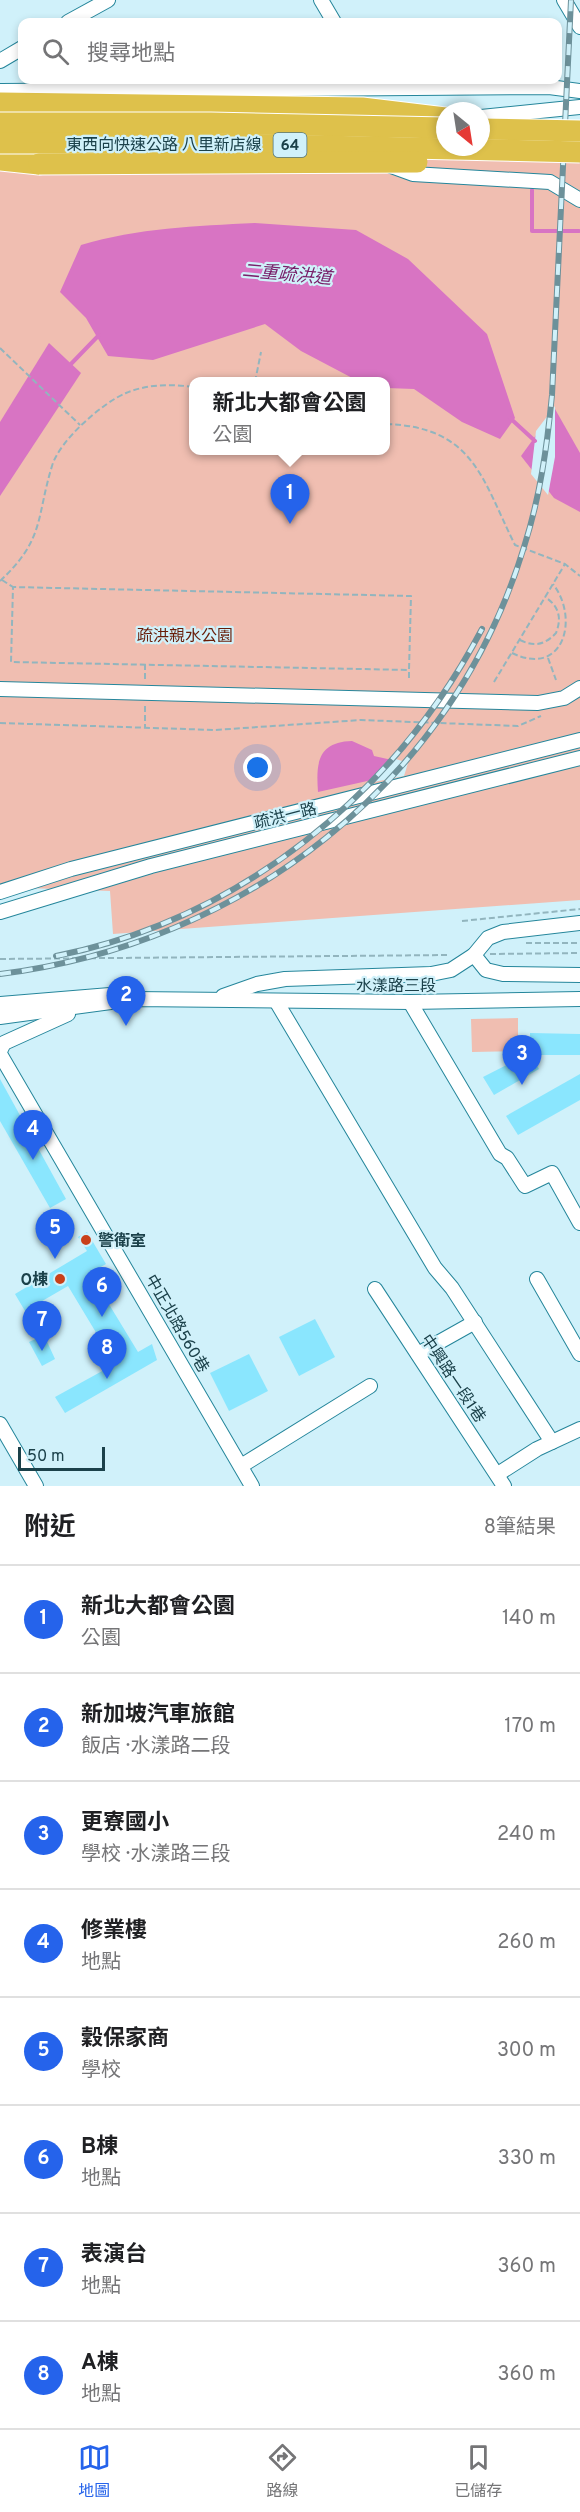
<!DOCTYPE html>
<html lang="zh-TW">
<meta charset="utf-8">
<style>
:root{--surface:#fff;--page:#f2f2f2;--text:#202124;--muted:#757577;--line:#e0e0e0;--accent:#2563eb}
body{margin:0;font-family:Overpass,"Noto Sans TC",sans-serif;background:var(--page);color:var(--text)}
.compass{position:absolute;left:436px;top:102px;width:54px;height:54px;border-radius:50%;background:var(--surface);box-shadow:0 3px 9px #0003;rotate:150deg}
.scale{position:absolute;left:18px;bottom:15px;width:87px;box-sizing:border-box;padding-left:6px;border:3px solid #1b414a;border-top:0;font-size:16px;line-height:21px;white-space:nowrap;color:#1b414a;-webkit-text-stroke:4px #d0f1fa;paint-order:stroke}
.you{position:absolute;left:258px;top:768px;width:21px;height:21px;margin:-15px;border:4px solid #fff;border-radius:50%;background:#1a73e8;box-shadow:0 0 0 9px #1a73e833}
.badge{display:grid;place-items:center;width:39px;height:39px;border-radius:50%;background:var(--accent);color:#fff;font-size:20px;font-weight:700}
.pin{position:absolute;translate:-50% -50px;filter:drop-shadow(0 2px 3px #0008)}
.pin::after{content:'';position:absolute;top:32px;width:21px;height:18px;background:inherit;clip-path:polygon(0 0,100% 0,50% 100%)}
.popup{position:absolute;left:189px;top:377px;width:201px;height:78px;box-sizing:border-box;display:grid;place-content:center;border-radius:12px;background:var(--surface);filter:drop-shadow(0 2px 4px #0005);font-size:20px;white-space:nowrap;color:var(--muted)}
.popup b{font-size:22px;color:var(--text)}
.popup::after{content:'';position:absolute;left:50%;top:100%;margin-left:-12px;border:12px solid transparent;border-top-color:var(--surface)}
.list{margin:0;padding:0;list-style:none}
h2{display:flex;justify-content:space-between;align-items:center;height:78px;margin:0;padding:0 24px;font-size:26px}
h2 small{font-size:20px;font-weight:400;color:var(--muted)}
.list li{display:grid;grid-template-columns:39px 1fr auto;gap:18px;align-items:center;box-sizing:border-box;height:108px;padding:0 24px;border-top:2px solid var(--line)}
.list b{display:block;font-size:22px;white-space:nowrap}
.list p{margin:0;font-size:20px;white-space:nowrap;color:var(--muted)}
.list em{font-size:20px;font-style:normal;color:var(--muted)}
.icon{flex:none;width:33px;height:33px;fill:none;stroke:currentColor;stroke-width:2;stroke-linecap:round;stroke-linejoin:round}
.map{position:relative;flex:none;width:580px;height:1486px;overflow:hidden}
.search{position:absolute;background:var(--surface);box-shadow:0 3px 9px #0003;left:18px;right:18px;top:18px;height:66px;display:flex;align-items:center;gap:15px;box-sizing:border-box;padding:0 21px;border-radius:12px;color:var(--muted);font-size:22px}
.sheet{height:942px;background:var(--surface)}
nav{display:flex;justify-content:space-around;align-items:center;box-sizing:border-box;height:84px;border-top:2px solid var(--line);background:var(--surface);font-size:16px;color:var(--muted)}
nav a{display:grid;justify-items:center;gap:3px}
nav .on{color:var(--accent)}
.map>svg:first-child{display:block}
.green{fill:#f0beb1;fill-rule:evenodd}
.water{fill:#d874c3}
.pier{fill:#d0f1fa}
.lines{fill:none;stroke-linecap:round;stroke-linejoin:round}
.stream{stroke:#d874c3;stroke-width:4}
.building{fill:#8ae6fe}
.minor-casing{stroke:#25869b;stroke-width:16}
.highway-casing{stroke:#fff;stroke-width:23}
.path{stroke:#92b5be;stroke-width:2;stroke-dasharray:6 3;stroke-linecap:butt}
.minor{stroke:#fff;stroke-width:14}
.highway{stroke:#dec14b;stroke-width:21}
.rail-casing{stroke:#6d919a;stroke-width:6}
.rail{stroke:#d0f1fa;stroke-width:4;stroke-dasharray:11;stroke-linecap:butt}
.highway-bridge-casing{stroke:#fff;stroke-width:23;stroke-linecap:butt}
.highway-bridge{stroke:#dec14b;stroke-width:21}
.poi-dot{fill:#c94019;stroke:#d0f1fa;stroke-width:2}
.labels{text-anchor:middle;stroke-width:4.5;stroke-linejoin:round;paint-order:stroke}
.shield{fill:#d0f1fa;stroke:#51767f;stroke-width:1.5}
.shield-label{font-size:15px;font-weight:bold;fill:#1b414a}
.street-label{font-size:16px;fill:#1b414a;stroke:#d0f1fa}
.park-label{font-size:16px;fill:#681c07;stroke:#d0f1fa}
.poi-label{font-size:16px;font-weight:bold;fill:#1b414a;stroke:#d0f1fa;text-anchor:start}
.water-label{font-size:18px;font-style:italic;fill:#79206a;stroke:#d0f1fa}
</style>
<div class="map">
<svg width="580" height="1486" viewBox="0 0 580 1486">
<rect width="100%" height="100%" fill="#d0f1fa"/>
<!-- green -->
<g class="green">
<path d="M 580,159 L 580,900 L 113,934 L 110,891 L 0,887 L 0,160 ZM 194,382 L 386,382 L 386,450 L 194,450 Z"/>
<path d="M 518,1018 L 518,1051 L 472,1052 L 471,1019 Z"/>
</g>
<!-- water -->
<g class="water">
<path d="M 255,223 L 356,230 L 408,259 L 487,334 L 515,418 L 500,439 L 462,422 L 414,389 L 386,388 L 386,382 L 358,381 L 301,351 L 265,324 L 153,360 L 108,356 L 86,318 L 60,292 L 81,245 C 138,228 196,226 255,223 Z"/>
<path d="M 49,343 L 81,373 L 0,496 L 0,422 Z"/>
<path d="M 555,409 L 580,453 L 580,512 L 554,498 L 521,456 Z"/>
<path d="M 352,741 L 372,750 L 374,756 L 401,762 L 403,773 L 318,792 C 316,764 317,742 352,741 Z"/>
</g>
<!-- pier -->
<g class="pier">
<path d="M 555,406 L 555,457 L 548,495 L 531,474 L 536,431 Z"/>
<path d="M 393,758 L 408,763 L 404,776 L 369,783 Z"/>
</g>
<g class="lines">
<!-- stream -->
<g class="stream">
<path d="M 532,190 L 532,231 L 579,231"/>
<path d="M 69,366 L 99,335"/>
<path d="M 510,418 L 535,441"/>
</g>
</g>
<!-- building -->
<g class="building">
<path d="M 530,1033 L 580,1034 L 580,1055 L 531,1055 L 539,1069 L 494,1095 L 483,1077 L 530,1053 Z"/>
<path d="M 580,1074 L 580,1100 L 518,1135 L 506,1116 Z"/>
<path d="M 0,1079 L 66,1199 L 50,1208 L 0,1121 Z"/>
<path d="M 87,1232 L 106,1264 L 90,1273 L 138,1352 L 152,1344 L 157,1360 L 65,1413 L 55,1397 L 115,1364 L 68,1286 L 25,1311 L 15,1294 L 87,1251 L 78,1237 Z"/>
<path d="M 315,1319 L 335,1357 L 299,1376 L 279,1337 Z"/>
<path d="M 44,1335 L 55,1359 L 42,1366 L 29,1342 Z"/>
<path d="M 249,1354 L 268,1391 L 229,1411 L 210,1373 Z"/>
</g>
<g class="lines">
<!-- minor casing -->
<g class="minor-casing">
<g id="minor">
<path d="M 321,0 L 334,22"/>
<path d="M 564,0 L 580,27"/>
<path d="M 68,22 L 108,0"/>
<path d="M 0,61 L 22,48"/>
<path d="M 0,91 L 549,87 L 580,91"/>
<path d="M 481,117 L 580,107"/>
<path d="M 391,166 L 413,174 L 550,182 L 580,200"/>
<path d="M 0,689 L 538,703 L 564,698 L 580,688"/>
<path d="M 0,892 L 71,869 L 580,740"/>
<path d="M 0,912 L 151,866 L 580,758"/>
<path d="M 580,923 L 503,932 L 488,938 L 474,955 L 486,970 L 503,974 L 580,975"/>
<path d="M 223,996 L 257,984 L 285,979 L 431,974 L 451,970 L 474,955"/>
<path d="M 276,1001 L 435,1268 L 452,1288 L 552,1442"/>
<path d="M 410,1002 L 500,1154 L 507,1158 L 525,1186 L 552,1173 L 580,1223"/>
<path d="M 0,1004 L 110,995"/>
<path d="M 0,1017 L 133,999 L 410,1002 L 580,999"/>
<path d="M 0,1051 L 4,1043 L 68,1014"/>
<path d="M 0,1054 L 252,1486"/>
<path d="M 537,1279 L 580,1354"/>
<path d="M 375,1289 L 504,1486"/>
<path d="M 418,1354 L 475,1322"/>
<path d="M 0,1424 L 36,1486"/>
<path d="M 241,1466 L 370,1386"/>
<path d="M 498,1474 L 537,1449 L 580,1429"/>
</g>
</g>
<!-- highway casing -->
<g class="highway-casing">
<g id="highway">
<path d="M 0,103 L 362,108 L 445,118"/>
<path d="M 0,160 L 39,164"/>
</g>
</g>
<!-- path -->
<g class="path">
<path d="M 0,348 L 80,425"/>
<path d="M 255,382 L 261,352"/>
<path d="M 386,424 C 474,427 482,479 515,545 L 565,564 L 580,576"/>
<path d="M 2,580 L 13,587"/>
<path d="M 0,581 C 45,539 36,518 52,466 C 59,441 102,403 126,393 C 147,384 172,384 194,387"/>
<path d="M 520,640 C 534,647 545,645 556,633 C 562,618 559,606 545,597"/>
<path d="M 512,653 C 563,678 580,619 553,584"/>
<path d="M 548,658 L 556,680"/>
<path d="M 409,678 L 409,670 L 411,596 L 13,587 L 11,662 L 409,670"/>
<path d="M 145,679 L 145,664"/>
<path d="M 494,682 L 565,564"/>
<path d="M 145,706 L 145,727"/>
<path d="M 0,723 L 215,730 L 361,720 L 518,726 L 541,716"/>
<path d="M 462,921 L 580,909"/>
<path d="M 526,943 L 580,943"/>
<path d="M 490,954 L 580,953"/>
<path d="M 0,959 L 450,955"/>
</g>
<!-- minor -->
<use href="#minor" class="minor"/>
<!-- highway -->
<use href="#highway" class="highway"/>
<!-- rail casing -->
<g class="rail-casing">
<g id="rail">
<path d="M 56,956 C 241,919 395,794 482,629"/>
<path d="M 0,974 C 242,944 452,784 524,547 C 540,497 547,447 552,395 L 571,0"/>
</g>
</g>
<!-- rail -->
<use href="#rail" class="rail"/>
<!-- highway-bridge casing -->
<g class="highway-bridge-casing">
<g id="highway-bridge">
<path d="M 0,123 L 211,123 L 445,128"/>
<path d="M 481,129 L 580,131"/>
<path d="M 0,143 L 194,143 L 580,152"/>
<path d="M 39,164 L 417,162"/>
</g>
</g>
<!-- highway-bridge -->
<use href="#highway-bridge" class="highway-bridge"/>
</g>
<!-- markers -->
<g class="poi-dot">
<circle cx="86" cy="1240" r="6"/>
<circle cx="60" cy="1279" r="6"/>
</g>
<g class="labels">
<!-- shield labels -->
<rect class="shield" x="273.5" y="133" width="33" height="24" rx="4.5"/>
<g class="shield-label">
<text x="290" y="150">64</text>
</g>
<!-- street labels -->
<g class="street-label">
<text x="164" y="150">東西向快速公路 八里新店線</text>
<text transform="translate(285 815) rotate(-14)" y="6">疏洪一路</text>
<text x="396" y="991">水漾路三段</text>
<text transform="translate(178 1323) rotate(60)" y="6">中正北路560巷</text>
<text transform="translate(454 1378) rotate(56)" y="6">中興路一段1巷</text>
</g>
<!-- park labels -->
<g class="park-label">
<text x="185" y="641">疏洪親水公園</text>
</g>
<!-- poi labels -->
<g class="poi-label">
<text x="98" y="1246">警衛室</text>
<text x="48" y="1285" text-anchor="end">O棟</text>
</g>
<!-- water labels -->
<g class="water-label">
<text transform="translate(287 274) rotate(5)" y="6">二重疏洪道</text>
</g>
</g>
</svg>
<svg class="compass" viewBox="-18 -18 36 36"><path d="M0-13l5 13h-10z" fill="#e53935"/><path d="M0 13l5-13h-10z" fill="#757577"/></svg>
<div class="scale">50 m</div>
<div class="you"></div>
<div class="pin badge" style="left:290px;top:524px">1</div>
<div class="popup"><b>新北大都會公園</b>公園</div>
<div class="pin badge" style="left:126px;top:1026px">2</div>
<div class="pin badge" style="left:522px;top:1085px">3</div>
<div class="pin badge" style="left:33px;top:1160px">4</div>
<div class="pin badge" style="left:55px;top:1259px">5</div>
<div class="pin badge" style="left:102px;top:1317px">6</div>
<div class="pin badge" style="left:42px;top:1351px">7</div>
<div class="pin badge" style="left:107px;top:1379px">8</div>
<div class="search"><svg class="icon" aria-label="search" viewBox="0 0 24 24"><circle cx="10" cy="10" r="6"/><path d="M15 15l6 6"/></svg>搜尋地點</div>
</div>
<section class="sheet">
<h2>附近<small>8筆結果</small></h2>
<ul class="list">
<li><span class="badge">1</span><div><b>新北大都會公園</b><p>公園</p></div><em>140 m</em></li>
<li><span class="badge">2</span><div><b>新加坡汽車旅館</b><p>飯店 · 水漾路二段</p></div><em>170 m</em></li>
<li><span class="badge">3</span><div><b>更寮國小</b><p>學校 · 水漾路三段</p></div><em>240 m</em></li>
<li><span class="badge">4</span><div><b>修業樓</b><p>地點</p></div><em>260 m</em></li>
<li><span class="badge">5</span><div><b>穀保家商</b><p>學校</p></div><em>300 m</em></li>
<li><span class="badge">6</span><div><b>B棟</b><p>地點</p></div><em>330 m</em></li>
<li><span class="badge">7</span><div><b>表演台</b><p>地點</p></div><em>360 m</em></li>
<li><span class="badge">8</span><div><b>A棟</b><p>地點</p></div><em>360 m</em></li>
</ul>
</section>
<nav>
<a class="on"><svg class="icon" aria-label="map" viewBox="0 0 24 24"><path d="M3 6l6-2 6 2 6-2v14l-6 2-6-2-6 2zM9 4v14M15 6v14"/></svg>地圖</a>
<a><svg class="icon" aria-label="directions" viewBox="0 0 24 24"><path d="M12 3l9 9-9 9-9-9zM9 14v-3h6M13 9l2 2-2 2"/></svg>路線</a>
<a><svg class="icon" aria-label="saved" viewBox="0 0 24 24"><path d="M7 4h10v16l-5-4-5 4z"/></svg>已儲存</a>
</nav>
